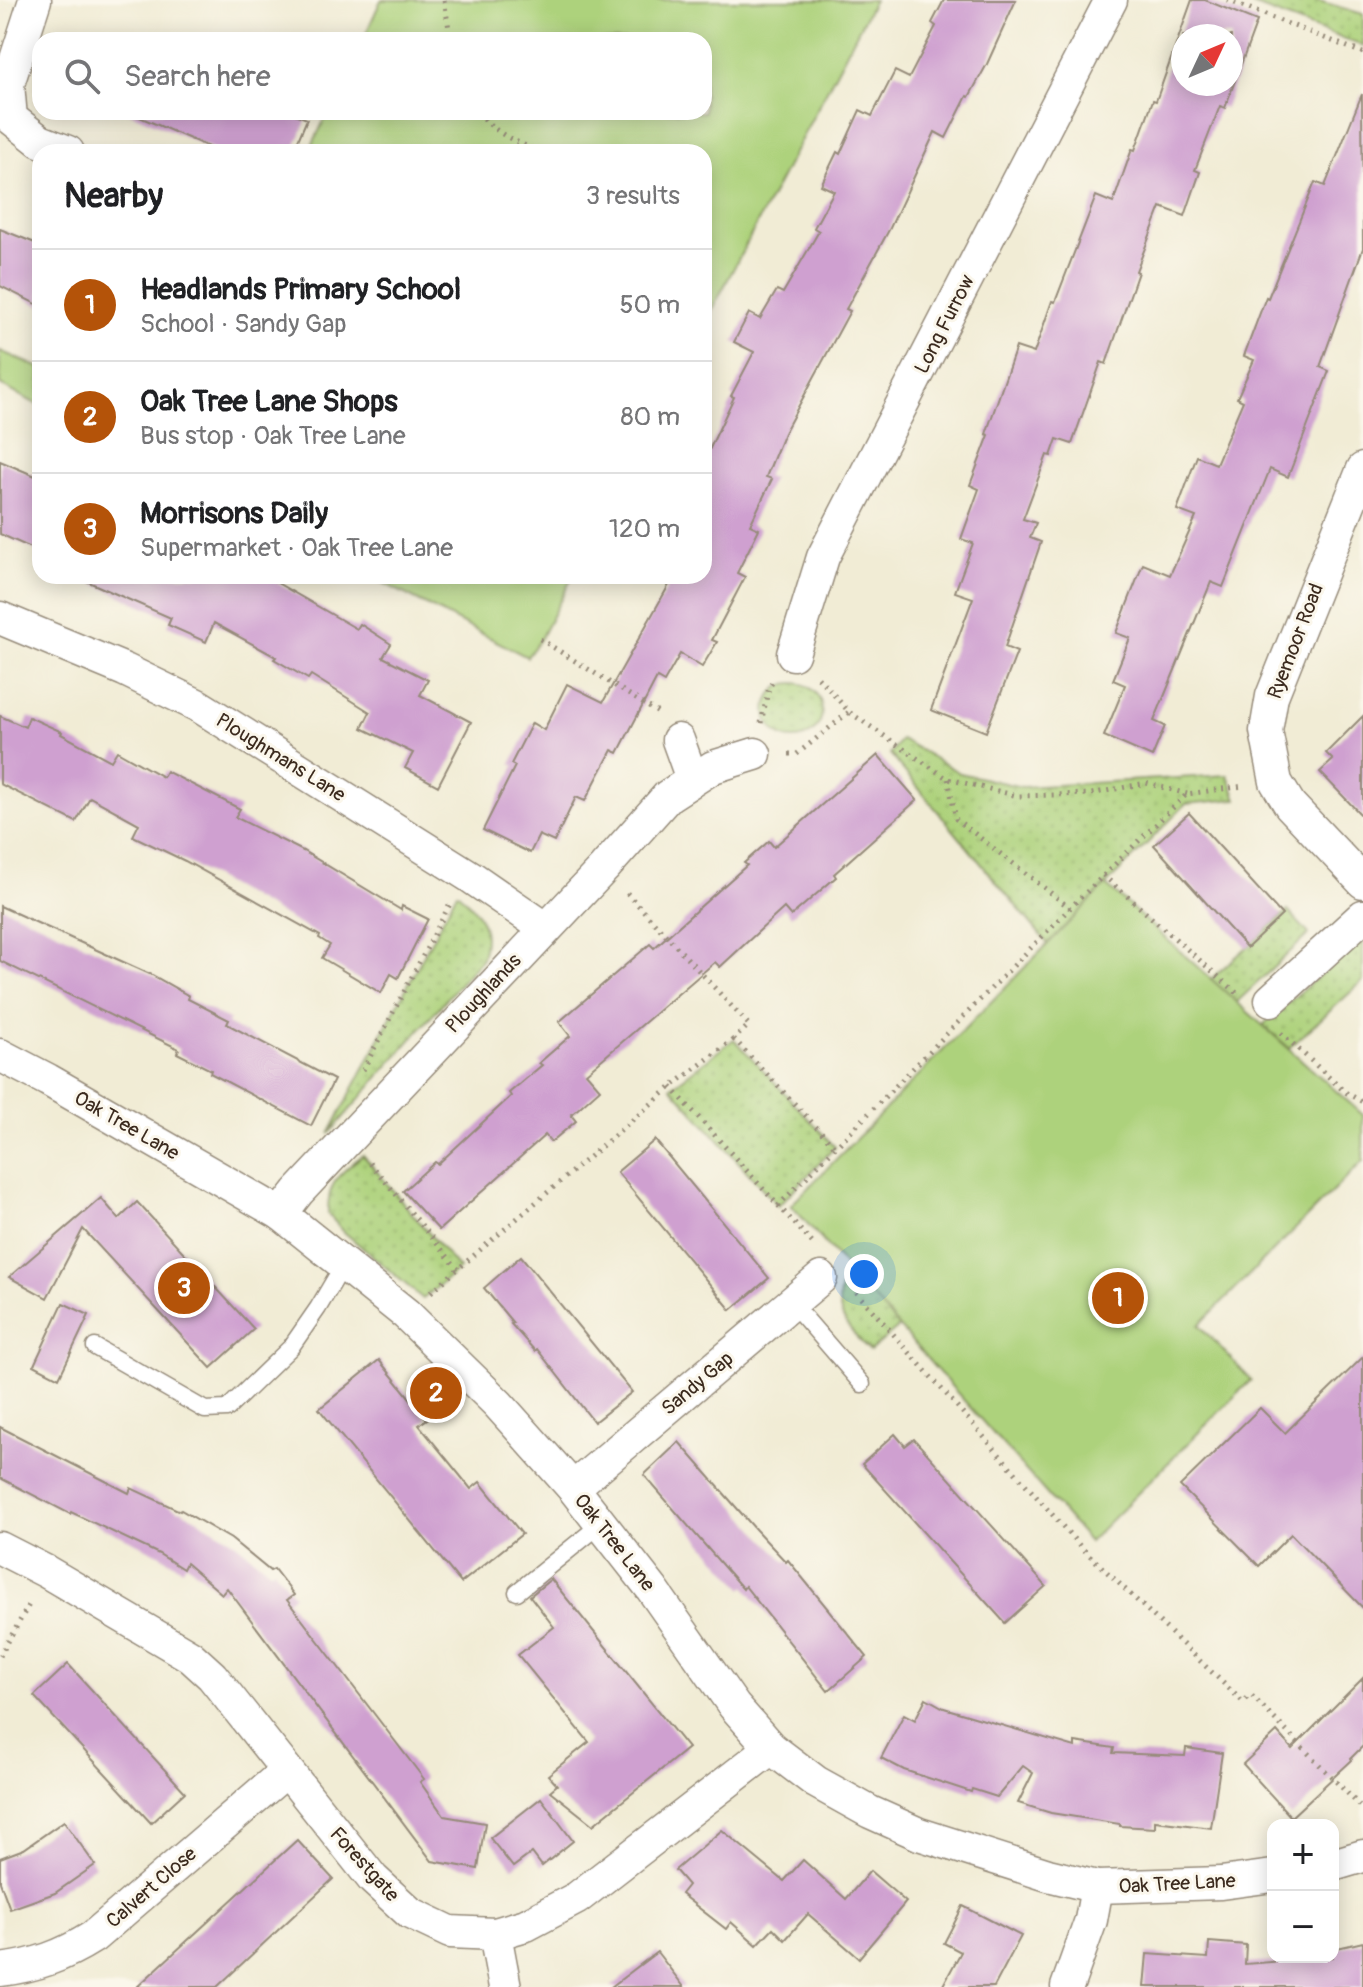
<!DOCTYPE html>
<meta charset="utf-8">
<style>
:root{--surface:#fff;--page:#f6f6f6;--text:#202124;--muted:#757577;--line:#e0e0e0;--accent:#b45309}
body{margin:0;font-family:Pangolin,sans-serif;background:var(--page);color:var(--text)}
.controls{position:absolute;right:24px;bottom:24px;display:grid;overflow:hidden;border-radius:16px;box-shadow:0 4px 20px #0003}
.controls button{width:72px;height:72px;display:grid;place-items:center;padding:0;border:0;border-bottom:2px solid var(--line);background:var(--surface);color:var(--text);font:40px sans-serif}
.compass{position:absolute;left:1171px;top:24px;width:72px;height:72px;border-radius:50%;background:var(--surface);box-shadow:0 4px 20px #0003;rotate:46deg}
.you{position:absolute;left:864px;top:1274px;width:28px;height:28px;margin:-20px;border:6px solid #fff;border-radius:50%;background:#1a73e8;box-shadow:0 0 0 12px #1a73e833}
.badge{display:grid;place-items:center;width:52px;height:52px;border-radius:50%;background:var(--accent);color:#fff;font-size:26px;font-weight:700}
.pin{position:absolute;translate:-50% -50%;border:4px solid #fff;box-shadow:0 2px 8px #0006}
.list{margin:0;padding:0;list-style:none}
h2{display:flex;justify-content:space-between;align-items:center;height:104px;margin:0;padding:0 32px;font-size:34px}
h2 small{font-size:26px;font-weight:400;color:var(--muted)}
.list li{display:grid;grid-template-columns:52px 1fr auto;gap:24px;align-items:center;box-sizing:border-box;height:112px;padding:0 32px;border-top:2px solid var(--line)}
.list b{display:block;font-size:30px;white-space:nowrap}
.list p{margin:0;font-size:26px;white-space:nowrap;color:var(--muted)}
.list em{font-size:26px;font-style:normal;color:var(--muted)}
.icon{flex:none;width:44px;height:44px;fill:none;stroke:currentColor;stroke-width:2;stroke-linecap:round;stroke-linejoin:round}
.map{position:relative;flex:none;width:1363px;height:1987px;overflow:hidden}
.search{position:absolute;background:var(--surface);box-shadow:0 4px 20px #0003;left:32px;top:32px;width:680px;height:88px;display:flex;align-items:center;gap:20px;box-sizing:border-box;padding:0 28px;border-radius:24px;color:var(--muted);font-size:30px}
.panel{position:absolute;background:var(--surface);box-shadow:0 4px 20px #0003;left:32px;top:144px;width:680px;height:440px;border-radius:24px}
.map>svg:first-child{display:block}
.grass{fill:url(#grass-dots);stroke:#747e4c;stroke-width:2}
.park{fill:#add27b;stroke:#747e4c;stroke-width:2}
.building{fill:#cfa0d0;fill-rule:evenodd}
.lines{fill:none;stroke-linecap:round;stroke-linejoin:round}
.service-casing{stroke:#968b7a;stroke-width:19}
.minor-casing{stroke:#968b7a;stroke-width:35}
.path{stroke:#968b7a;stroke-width:5;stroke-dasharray:2 6;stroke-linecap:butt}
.service{stroke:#fff;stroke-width:16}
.minor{stroke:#fff;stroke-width:32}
.labels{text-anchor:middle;stroke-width:6;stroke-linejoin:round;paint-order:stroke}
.street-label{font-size:20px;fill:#3b2a1e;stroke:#fbf7ec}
</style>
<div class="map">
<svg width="1363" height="1987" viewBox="0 0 1363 1987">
<defs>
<pattern id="grass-dots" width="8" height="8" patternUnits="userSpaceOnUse" patternTransform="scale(2)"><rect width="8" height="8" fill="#add27b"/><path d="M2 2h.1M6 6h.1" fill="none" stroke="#96b46a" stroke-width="1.8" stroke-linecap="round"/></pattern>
</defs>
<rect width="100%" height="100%" fill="#fbf7ec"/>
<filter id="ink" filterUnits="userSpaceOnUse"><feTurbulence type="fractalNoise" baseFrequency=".0125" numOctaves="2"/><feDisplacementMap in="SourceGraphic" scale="16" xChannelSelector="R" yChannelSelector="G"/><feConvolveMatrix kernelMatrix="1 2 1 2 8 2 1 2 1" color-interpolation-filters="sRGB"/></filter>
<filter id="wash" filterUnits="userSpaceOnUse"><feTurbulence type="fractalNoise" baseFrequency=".006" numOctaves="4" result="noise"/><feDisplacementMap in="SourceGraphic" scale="32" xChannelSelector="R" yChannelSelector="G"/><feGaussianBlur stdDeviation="1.8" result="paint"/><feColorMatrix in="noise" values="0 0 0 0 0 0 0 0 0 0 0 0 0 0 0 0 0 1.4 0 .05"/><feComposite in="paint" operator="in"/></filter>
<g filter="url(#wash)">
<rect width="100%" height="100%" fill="#f1ecd5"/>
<!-- grass -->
<g class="grass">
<path d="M 1239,0 L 1316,0 L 1363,14 L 1363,46 Z"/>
<circle cx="794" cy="711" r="28"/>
<path d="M 901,739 L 960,773 L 1022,787 L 1228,775 L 1237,799 L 1186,804 L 1048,944 L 890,754 Z"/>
<path d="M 457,892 C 479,910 491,928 482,958 L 329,1134 Z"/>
<path d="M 1288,911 L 1309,934 L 1237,1002 L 1211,979 Z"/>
<path d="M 1363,937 L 1363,981 L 1289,1048 L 1263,1025 Z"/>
<path d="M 734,1039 L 835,1147 L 778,1206 L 671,1087 Z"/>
<path d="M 363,1155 L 459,1269 L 423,1299 L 344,1232 L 328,1214 C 327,1182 339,1174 363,1155 Z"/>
<path d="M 848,1269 L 899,1327 L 870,1351 C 842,1323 829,1308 848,1269 Z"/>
</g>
<!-- park -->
<g class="park">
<path d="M 381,0 L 874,0 L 704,325 L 704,152 L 309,152 L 328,112 L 704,112 L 704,40 L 363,40 Z"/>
<path d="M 0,351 L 40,368 L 40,406 L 0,385 Z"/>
<path d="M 370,576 L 573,576 L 540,639 L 527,657 Z"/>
<path d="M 1106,885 L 1363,1115 L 1363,1161 L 1199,1325 L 1251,1380 L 1089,1542 L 791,1205 Z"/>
</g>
<g id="blocks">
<!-- building -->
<g class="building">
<path d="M 944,0 L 1016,0 L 987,64 L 969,97 L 967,96 L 946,138 L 935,132 L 890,228 L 846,309 L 850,311 L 784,433 L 766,477 L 772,479 L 750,525 L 759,529 L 737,573 L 745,577 L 712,640 L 717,642 L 702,667 L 680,654 L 664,682 L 657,678 L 618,753 L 612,750 L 585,801 L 576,797 L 554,842 L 539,835 L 530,853 L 483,830 L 515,766 L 511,764 L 532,723 L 544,730 L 567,684 L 603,702 L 674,576 L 704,576 L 704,461 L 734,397 L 731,396 L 754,352 L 734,342 L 749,313 L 760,319 L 777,290 L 783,293 L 819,231 L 814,228 L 834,191 L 821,185 L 837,152 L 840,154 L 860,110 L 872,116 L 895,71 L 909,78 L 936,26 L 932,23 Z"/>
<path d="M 1192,0 L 1205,0 L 1257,21 L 1225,108 L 1220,106 L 1195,170 L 1200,172 L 1185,216 L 1161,207 L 1136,271 L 1138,272 L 1106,364 L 1101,362 L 1072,444 L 1057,439 L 1051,456 L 1047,455 L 1023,519 L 1036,523 L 1030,538 L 1041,542 L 1005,647 L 1017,652 L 986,732 L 931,710 L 973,598 L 955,592 L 973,543 L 961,539 L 979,489 L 970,485 L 989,435 L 986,434 L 1016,347 L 1034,353 L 1052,301 L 1055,302 L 1096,196 L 1113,203 L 1132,149 L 1135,150 L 1153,100 L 1156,101 ZM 1183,36 L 1231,36 L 1231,84 L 1183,84 Z"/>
<path d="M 1362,94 L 1363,248 L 1320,367 L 1329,371 L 1288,477 L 1270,469 L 1223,587 L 1211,582 L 1154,721 L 1165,726 L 1152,757 L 1104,736 L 1125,685 L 1113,680 L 1130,638 L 1116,633 L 1143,564 L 1170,575 L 1196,517 L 1177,510 L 1197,456 L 1216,464 L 1243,401 L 1237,398 L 1254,360 L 1244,356 L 1266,297 L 1268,298 L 1315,182 L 1325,186 Z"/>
<path d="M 128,112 L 290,112 L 307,119 L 293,152 L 220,152 Z"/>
<path d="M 0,229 L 40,245 L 40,306 L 0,286 Z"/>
<path d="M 0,461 L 40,478 L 40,552 L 0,534 Z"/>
<path d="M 75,576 L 265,576 L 357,629 L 360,624 L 391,644 L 383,657 L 428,680 L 420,695 L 471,722 L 438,786 L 405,768 L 413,753 L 362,728 L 370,712 L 311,675 L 308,679 L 274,659 L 276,657 L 214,623 L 206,642 L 168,625 L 171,618 Z"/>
<path d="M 0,716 L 25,727 L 29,717 L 62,732 L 61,734 L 111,761 L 117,751 L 163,777 L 166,771 L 240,809 L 235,817 L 303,851 L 401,910 L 402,906 L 428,919 L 398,978 L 391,974 L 381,993 L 322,958 L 330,945 L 319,938 L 320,936 L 185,861 L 133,836 L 139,824 L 90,797 L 76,822 L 0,784 Z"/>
<path d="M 1363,716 L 1363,817 L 1320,772 L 1333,760 L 1326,753 Z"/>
<path d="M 878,755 L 917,800 L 834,874 L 836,877 L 791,916 L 784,908 L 720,967 L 715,962 L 586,1073 L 600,1089 L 571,1115 L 576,1121 L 551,1142 L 545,1135 L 439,1230 L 403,1191 L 435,1162 L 438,1164 L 511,1096 L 509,1093 L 542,1065 L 539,1063 L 570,1036 L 559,1022 L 650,944 L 654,948 L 747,865 L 744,863 L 769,841 L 774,847 Z"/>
<path d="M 1189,813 L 1282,915 L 1247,948 L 1154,845 Z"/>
<path d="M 0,906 L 152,975 L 189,996 L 188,999 L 229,1020 L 227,1024 L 334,1080 L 311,1126 L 210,1073 L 211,1070 L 177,1053 L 179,1049 L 0,961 Z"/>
<path d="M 655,1140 L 769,1278 L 731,1310 L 617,1172 Z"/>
<path d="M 101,1198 L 119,1219 L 137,1202 L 254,1329 L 211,1368 L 83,1229 L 47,1298 L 9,1277 Z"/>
<path d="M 521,1256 L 632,1392 L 594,1422 L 537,1349 L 535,1351 L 511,1324 L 513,1323 L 484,1288 Z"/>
<path d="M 63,1303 L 89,1315 L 59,1378 L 34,1365 Z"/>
<path d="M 1363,1357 L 1363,1608 L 1291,1534 L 1259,1566 L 1180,1486 L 1260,1408 L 1285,1433 Z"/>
<path d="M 379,1360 L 427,1419 L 419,1425 L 471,1489 L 480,1482 L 522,1534 L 461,1583 L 319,1409 Z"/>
<path d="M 0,1427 L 129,1493 L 131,1488 L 180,1511 L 181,1510 L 231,1539 L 270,1571 L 274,1569 L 294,1595 L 287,1600 L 424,1779 L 420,1782 L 444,1816 L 485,1823 L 478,1869 L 432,1861 L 227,1588 L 222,1594 L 186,1563 L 183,1569 L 159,1554 L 71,1512 L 70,1514 L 0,1478 Z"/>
<path d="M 895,1434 L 905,1446 L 914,1439 L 1046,1586 L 1005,1623 L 862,1464 Z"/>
<path d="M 679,1442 L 756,1530 L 786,1562 L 788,1560 L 867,1657 L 828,1691 L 745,1586 L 743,1589 L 644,1475 Z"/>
<path d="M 551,1579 L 688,1748 L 593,1825 L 550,1791 L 557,1785 L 548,1775 L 589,1742 L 518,1655 L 554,1627 L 530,1596 Z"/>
<path d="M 68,1664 L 185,1792 L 151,1823 L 34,1696 Z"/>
<path d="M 1363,1678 L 1363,1746 L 1351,1758 L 1352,1760 L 1291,1817 L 1243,1764 L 1277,1732 L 1292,1749 Z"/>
<path d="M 926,1698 L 944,1708 L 1075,1747 L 1075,1742 L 1114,1748 L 1113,1753 L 1185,1756 L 1186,1748 L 1222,1753 L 1211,1828 L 1155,1821 L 1155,1828 L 1120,1826 L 1120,1824 L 1051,1813 L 1018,1803 L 1033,1773 L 1023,1766 L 997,1797 L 972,1789 L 971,1792 L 904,1770 L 881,1758 L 904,1714 L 915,1720 Z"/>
<path d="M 541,1798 L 573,1841 L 542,1866 L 532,1853 L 513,1867 L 490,1838 Z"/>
<path d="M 64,1821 L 95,1865 L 55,1893 L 10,1909 L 0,1882 L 0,1858 L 24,1849 Z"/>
<path d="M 722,1830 L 784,1881 L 803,1860 L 846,1899 L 870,1871 L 906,1902 L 859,1958 L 808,1914 L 785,1940 L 773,1928 L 757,1945 L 731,1922 L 726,1929 L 681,1894 L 688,1885 L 675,1870 Z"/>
<path d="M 297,1840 L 333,1879 L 217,1987 L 137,1987 Z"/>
<path d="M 963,1906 L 1021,1936 L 994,1987 L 942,1987 L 961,1952 L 944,1943 Z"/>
<path d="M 1209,1942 L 1246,1945 L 1245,1964 L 1333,1957 L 1333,1949 L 1363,1942 L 1363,1987 L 1144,1987 L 1147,1954 L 1208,1958 Z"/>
<path d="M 657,1952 L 684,1987 L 611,1987 Z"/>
</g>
</g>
</g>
<g filter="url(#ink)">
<use href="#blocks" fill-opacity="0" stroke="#968b7a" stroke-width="2"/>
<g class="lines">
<!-- service casing -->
<g class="service-casing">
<g id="service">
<path d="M 792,1303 L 862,1384"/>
<path d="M 95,1347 L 205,1410 L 227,1409 L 291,1347 L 318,1308 L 344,1264"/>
<path d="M 517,1592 L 601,1524"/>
</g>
</g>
<!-- minor casing -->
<g class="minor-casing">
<g id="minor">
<path d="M 35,0 L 8,84 L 11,118 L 40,141 L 68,152"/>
<path d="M 1363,469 L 1272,696 L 1266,731 L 1276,782 L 1290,805 L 1363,882"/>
<path d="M 0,618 L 125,670 L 199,706 L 471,877 L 545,928"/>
<path d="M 793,654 L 823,557 L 1111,0"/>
<path d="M 678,740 L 692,779"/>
<path d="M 1271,1000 L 1363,916"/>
<path d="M 0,1055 L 48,1080 L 281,1214 L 406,1314 L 498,1404 L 573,1488 L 652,1589 L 734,1706 L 771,1748 L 816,1782 L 870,1812 L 919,1834 L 1048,1875 L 1097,1887 L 1221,1883 L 1273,1876"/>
<path d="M 281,1214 L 298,1192 L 604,868 L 668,796 L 713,767 L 755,754"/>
<path d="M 573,1488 L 821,1278"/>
<path d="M 0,1548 L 47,1572 L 190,1656 L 212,1676 L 373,1879 L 410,1913 L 450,1932 L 495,1934 L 526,1925 L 577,1898 L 771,1748"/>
<path d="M 1333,1865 L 1363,1856"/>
<path d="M 495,1934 L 505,1987"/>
<path d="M 0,1970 C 35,1966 63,1956 93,1937 L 286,1771"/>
<path d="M 1067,1987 L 1091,1920 L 1097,1887"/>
</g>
</g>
<!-- path -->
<g class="path">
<path d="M 444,0 L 451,40"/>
<path d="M 1227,0 L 1363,53"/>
<path d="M 479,112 C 494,134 517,142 540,152"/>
<path d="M 540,639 L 660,714"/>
<path d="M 818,677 L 849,712 L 948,779 L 1018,796 L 1091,794 L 1146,783 L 1187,794"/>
<path d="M 761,723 L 769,687 L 775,679"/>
<path d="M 789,754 L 797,754 L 849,712"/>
<path d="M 948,779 L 956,819 L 1070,908"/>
<path d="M 1103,875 L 1238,994"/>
<path d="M 627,893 L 749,1025 L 734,1039 L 835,1147"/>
<path d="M 1281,1033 L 1345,1092 L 1363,1102"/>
<path d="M 363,1070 L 451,902"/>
<path d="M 671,1087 L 815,1246"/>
<path d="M 370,1163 L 458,1269"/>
<path d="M 778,1206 L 1070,908 L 1187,794 L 1244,786"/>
<path d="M 851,1286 L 1080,1546 L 1243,1702 L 1251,1695 L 1363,1809"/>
<path d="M 431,1292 L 671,1087 L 734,1039"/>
<path d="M 0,1656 L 31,1601"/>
</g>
<!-- service -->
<use href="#service" class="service"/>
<!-- minor -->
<use href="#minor" class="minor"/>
</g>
</g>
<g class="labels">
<!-- street labels -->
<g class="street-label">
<text transform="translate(944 324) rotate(-63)" y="7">Long Furrow</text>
<text transform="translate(1295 641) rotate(-69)" y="7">Ryemoor Road</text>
<text transform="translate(281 757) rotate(32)" y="7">Ploughmans Lane</text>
<text transform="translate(483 993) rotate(-47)" y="7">Ploughlands</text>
<text transform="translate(127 1125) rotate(30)" y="7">Oak Tree Lane</text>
<text transform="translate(697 1383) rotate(-40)" y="7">Sandy Gap</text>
<text transform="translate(615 1542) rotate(52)" y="7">Oak Tree Lane</text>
<text transform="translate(365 1864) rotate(48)" y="7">Forestgate</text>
<text transform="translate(1177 1883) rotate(-3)" y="7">Oak Tree Lane</text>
<text transform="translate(151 1887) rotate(-41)" y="7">Calvert Close</text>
</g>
</g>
</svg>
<div class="controls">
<button>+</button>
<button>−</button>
</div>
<svg class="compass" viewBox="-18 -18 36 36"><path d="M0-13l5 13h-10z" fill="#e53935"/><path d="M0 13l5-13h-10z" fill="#757577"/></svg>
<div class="you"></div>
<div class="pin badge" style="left:1118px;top:1298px">1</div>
<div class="pin badge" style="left:436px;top:1393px">2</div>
<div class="pin badge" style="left:184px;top:1288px">3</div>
<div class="search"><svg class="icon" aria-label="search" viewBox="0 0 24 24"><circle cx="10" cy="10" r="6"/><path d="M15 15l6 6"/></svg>Search here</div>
<section class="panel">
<h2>Nearby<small>3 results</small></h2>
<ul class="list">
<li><span class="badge">1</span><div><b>Headlands Primary School</b><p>School · Sandy Gap</p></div><em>50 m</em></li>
<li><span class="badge">2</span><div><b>Oak Tree Lane Shops</b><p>Bus stop · Oak Tree Lane</p></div><em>80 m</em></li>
<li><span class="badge">3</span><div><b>Morrisons Daily</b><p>Supermarket · Oak Tree Lane</p></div><em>120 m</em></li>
</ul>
</section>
</div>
